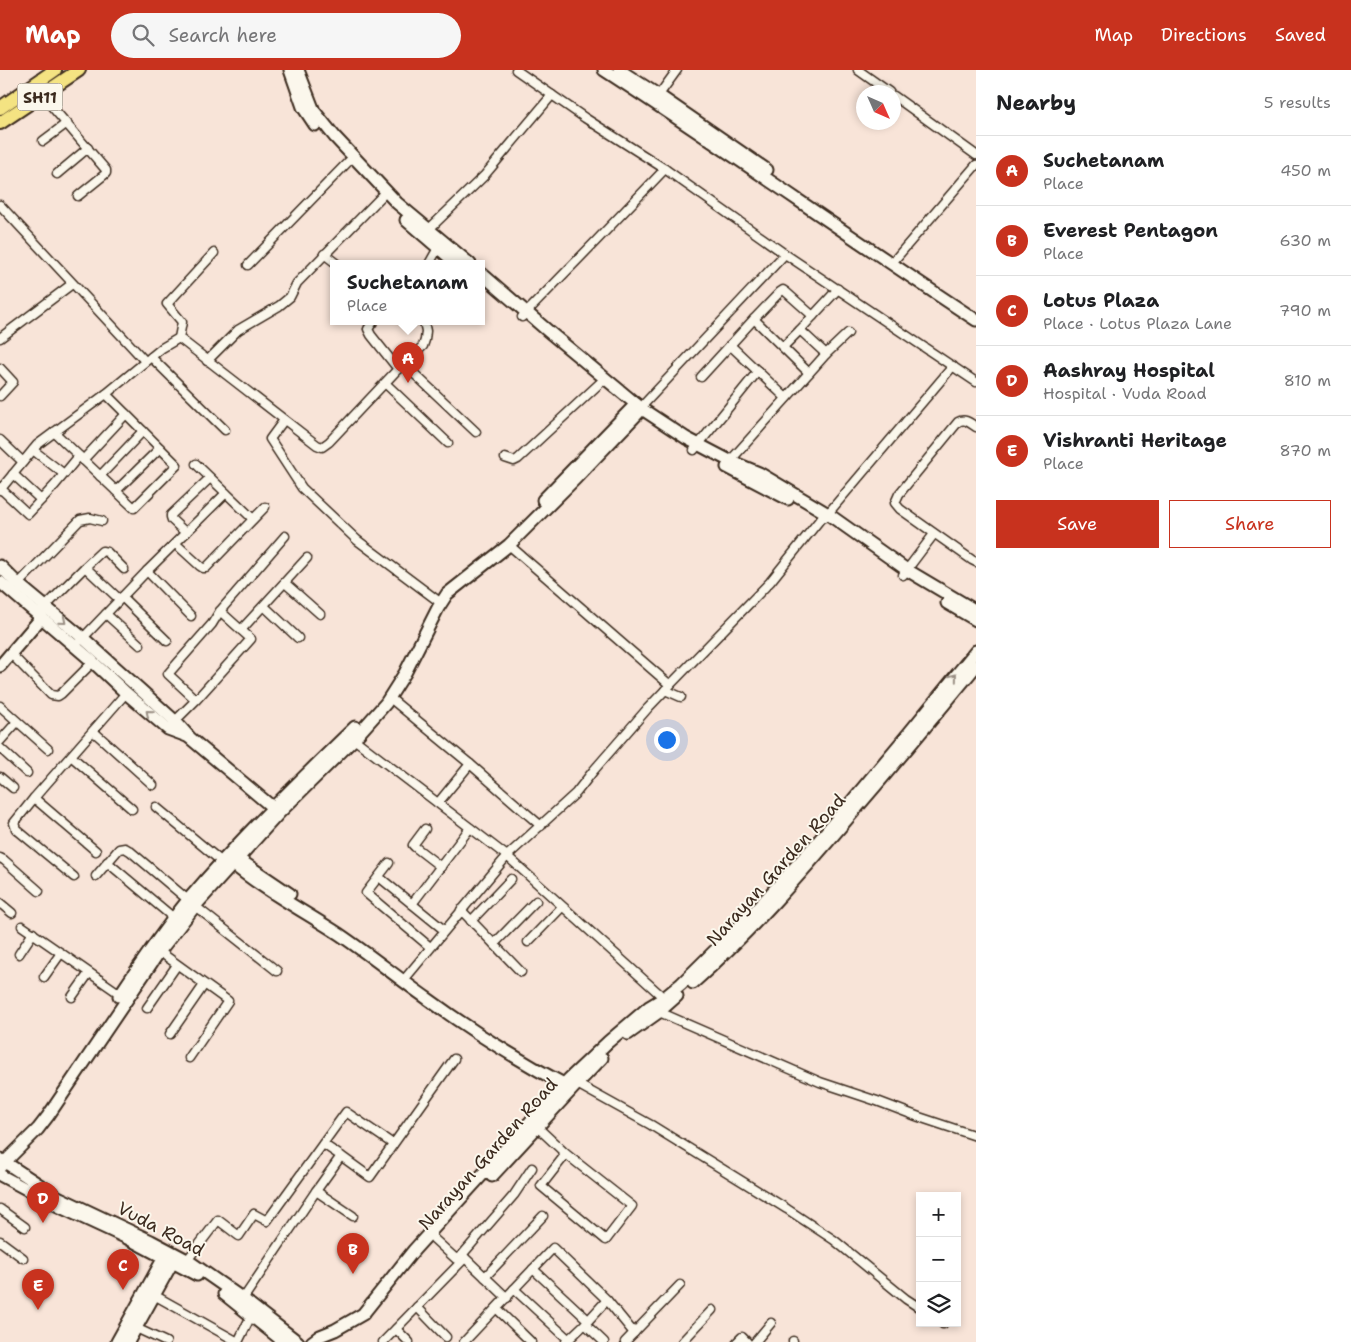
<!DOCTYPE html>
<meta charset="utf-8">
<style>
:root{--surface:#fff;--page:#f6f6f6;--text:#202124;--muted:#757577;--line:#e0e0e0;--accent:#c8321e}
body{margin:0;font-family:"Shantell Sans",sans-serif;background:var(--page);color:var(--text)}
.controls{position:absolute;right:15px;bottom:15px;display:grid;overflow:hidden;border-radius:0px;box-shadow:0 2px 8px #0003}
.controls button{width:45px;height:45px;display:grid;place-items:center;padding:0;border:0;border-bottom:1px solid var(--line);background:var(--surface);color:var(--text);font:25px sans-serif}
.compass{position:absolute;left:856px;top:15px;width:45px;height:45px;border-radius:50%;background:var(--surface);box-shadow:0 2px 8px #0003;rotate:135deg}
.you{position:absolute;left:666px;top:669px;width:18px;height:18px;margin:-12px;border:4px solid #fff;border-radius:50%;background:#1a73e8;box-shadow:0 0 0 8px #1a73e833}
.badge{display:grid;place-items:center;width:32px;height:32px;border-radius:50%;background:var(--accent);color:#fff;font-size:16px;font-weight:700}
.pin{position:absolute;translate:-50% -41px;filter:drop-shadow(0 1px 2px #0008)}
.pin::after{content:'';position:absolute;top:26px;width:18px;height:15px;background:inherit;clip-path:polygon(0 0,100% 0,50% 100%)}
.popup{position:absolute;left:330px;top:190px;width:155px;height:65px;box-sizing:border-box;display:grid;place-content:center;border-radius:0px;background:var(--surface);filter:drop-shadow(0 1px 4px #0005);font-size:16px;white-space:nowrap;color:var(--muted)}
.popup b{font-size:19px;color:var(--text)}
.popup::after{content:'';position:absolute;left:50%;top:100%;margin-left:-10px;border:10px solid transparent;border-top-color:var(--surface)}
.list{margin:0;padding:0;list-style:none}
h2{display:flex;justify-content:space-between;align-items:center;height:65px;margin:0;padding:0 20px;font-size:21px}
h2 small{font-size:16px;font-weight:400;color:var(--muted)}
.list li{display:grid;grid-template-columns:32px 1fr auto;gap:15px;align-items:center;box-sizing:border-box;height:70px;padding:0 20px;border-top:1px solid var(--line)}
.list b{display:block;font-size:19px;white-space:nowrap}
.list p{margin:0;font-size:16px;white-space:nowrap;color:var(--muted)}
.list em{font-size:16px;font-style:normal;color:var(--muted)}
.actions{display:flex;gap:10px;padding:15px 20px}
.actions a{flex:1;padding:11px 0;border:1px solid var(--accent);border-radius:0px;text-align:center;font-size:18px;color:var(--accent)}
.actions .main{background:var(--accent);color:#fff}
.icon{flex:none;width:28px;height:28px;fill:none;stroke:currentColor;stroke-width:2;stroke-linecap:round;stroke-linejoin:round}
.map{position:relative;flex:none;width:976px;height:1272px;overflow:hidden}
header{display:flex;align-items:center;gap:30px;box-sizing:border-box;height:70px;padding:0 25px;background:var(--accent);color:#fff}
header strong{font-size:24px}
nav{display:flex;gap:28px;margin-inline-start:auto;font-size:18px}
.search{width:350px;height:45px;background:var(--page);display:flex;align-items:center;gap:12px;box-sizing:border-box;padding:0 18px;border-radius:28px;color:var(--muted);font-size:19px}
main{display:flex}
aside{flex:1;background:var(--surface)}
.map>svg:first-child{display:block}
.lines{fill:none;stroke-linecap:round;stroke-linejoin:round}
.street-casing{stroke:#3b2a1e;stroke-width:11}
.secondary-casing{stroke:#3b2a1e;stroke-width:15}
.primary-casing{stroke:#3b2a1e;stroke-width:16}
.street{stroke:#fbf7ec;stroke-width:8}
.secondary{stroke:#fbf7ec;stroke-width:11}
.primary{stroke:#f4e382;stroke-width:12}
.oneway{stroke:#9b9085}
.labels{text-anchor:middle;stroke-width:4;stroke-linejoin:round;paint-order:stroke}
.shield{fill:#fbf7ec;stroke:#75685c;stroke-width:1}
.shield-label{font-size:16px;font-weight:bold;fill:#3b2a1e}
.street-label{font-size:18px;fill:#3b2a1e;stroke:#fbf7ec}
</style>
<header>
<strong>Map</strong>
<div class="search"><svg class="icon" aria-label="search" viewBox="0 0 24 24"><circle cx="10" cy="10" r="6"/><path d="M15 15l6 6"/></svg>Search here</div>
<nav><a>Map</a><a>Directions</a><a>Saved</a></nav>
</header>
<main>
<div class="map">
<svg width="976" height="1272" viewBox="0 0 976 1272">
<rect width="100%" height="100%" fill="#f8e4d8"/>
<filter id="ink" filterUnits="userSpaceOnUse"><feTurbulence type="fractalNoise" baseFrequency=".02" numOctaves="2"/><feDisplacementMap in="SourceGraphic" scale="10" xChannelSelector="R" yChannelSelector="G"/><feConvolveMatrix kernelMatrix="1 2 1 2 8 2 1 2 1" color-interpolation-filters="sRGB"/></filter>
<g filter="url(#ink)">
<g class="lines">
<!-- street casing -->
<g class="street-casing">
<g id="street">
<path d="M 516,0 L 585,48 L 665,99 L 785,184 L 976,312"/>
<path d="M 858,0 L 889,22"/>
<path d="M 42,25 L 106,100 L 106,103 L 104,105 L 78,126"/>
<path d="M 894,26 L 976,85"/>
<path d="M 656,29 L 677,0"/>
<path d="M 43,71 L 67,53"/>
<path d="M 57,104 L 88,78"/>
<path d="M 0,135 L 145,291"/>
<path d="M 427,161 L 484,106 L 552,25"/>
<path d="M 324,184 L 337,194"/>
<path d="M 429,194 L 438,178"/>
<path d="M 891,194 L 976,95"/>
<path d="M 248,195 L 348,92"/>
<path d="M 522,247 L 595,172 L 665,99"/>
<path d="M 754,249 L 780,222 L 783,220 L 786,222 L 813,246"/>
<path d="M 373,252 L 368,259 L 371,265 L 398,299"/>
<path d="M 800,260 L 826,284"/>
<path d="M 0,268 L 72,214"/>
<path d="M 179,268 L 182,252 L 167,234 L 214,183"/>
<path d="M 730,275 L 786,328"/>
<path d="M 783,277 L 800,260 L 838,219"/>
<path d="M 151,287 L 225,360"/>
<path d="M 207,291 L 238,260 L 279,236 L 290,227 L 297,213 L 381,127"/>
<path d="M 405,295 L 476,362"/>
<path d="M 0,298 L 13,312 L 0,326"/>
<path d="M 701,307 L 754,249 L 809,303"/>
<path d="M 385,313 L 448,373"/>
<path d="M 645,333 L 785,184"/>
<path d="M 284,350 L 270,369 L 302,418 L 357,470 L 441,533"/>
<path d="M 976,357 C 970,353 965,348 958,352 L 899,424 L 895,433 L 900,439 L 972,490 L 976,492"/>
<path d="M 54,362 L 134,438 L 177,395 L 106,324"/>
<path d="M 0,370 L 23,392"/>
<path d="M 33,380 L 64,404"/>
<path d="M 694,380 L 758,301"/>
<path d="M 505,388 L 514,391 L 518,389 L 600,313"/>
<path d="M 83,390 L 126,344"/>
<path d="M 730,391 L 826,284 L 848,263"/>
<path d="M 196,394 L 253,449"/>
<path d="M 13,404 L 41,430"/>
<path d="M 100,406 L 143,361"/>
<path d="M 0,418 L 28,444 L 55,415 L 79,386"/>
<path d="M 0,420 L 37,375 L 106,324 L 162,278 L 179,268 L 317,375 L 322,377 L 329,372 L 398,299 L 423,276 L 425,270 L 426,261 L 424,252"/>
<path d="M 116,421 L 160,378"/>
<path d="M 825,447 L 953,296"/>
<path d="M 186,463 L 172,450 L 171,447 L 171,445 L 210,408"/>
<path d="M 176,474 L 200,496 L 203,498 L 206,498 L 265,437"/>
<path d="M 85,497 L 119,529"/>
<path d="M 147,501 L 191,546"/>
<path d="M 903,505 L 934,464"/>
<path d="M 285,513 L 320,544"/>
<path d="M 18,514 L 80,450 L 90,448 L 102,451"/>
<path d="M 122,527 L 167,571"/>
<path d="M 264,536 L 298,568"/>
<path d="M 43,539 L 85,497 L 102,481 L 107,482 L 124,499"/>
<path d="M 220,541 L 285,466"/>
<path d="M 106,544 L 140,575"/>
<path d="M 241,560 L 307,488"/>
<path d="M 80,571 L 147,501 L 226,423"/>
<path d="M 11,584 L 51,625 L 58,626 L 61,624 L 93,592"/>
<path d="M 670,615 L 770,512 L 822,447"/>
<path d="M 665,620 L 681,627"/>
<path d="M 390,628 L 470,694 L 541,756"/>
<path d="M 0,636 L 48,679"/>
<path d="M 173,653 L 196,630 L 251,569 L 220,541 L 212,554 L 168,604 L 196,630"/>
<path d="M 93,661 L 153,715"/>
<path d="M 354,669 L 507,786 L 664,928"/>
<path d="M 0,671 L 17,652"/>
<path d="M 0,678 L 27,703"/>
<path d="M 71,686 L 132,739"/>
<path d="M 0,707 L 13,718"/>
<path d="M 34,728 L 96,781"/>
<path d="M 438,733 L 470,694"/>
<path d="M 156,737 L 222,792"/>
<path d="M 425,759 L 413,775 L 415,777 L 441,797"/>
<path d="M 0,788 L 4,790 L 39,821"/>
<path d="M 107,792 L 169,844 L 172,851"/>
<path d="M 389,793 L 366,823 L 430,877"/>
<path d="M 96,806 L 119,779 L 125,778 L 130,781 L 188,830"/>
<path d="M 74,807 L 16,759 L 14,753 L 34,728 L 126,623"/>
<path d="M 379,807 L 412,834 L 470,758"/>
<path d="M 0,833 L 12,843"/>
<path d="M 412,834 L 444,860"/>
<path d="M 195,836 L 277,901"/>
<path d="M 461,840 L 521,902"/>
<path d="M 471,851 L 511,809"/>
<path d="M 22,856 L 123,926"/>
<path d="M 528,872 L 562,837"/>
<path d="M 494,874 L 536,831"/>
<path d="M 156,879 L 228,931 L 189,988"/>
<path d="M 19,884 L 33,863"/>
<path d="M 44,907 L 61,883"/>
<path d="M 403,911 L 507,786 L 576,723 L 594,700 L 648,638 L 670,615 L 509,475"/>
<path d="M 72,927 L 89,903"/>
<path d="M 147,938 L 177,895"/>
<path d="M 657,941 L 820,1012 L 877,1031 L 919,1047 L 976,1066"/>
<path d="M 170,964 L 204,915"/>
<path d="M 577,1014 L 651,1055 L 787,1139 L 834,1170 L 906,1229 L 920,1238"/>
<path d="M 534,1054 L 566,1084 L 632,1136 L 606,1170 L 541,1116 L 566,1084"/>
<path d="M 323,1074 L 341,1086"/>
<path d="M 316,1121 L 353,1146"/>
<path d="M 0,1139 L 25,1157"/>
<path d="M 430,1162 L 434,1169 L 456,1189 L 462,1185 L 507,1228"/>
<path d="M 0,1171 L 23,1188"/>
<path d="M 462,1185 L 514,1125 L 532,1098"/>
<path d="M 185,1193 L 218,1150 L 239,1166 L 254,1144 L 267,1151 L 346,1042 L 393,1074"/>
<path d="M 533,1199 L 588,1250"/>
<path d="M 485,1207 L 543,1146"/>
<path d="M 514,1219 L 568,1269"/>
<path d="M 154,1225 L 238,1272"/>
<path d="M 607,1230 L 634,1263"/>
<path d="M 241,1232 L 316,1121 L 341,1086 L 370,1107 L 454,989"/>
<path d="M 417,1237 L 446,1267"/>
<path d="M 497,1239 L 531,1272"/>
<path d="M 943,1253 L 943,1254"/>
<path d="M 136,1258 L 166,1272"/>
<path d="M 396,1259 L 409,1272"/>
<path d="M 238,1272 L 251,1246"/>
<path d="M 383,1272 L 465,1188"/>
<path d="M 464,1272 L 553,1178 L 607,1230 L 585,1254 L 604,1272"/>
<path d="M 566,1272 L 585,1254"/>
<path d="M 625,1272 L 680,1215"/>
<path d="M 682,1272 L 712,1240"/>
<path d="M 737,1272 L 742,1267 L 747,1272"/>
<path d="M 755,1272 L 771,1253"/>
<path d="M 793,1272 L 793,1271"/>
</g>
</g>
<!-- secondary casing -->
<g class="secondary-casing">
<g id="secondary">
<path d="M 290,0 L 303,37 L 315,55"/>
<path d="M 298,0 L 314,41 L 335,67 L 397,133 L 470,194"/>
<path d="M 604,0 C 729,81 851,168 976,250"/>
<path d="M 619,0 L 658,25 L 767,100"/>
<path d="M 406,150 L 457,194"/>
<path d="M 482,204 L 548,261 L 642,339 L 686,368 L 730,391 L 759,403 L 828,444 L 907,500 L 976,541"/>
<path d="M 727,397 L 788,429"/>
<path d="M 543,430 L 636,334"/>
<path d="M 0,496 L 18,514 L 83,568 L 175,651 L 190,668 L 278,742"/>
<path d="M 0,512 L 91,590 L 126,623 L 168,659 L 187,666"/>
<path d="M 947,533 L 976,550"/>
<path d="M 0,596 L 42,547"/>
<path d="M 231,784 L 290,824"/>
<path d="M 228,790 C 262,819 302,840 339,864 C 370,885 398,908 428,929 C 473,962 521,992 571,1018"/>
<path d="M 693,913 C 750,862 800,805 849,747 C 892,697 934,647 976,596"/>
<path d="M 119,926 C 141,893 163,861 188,830 C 240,769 297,713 355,657"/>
<path d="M 628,964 L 659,942 L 677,926"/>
<path d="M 0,1089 L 58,1127 L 151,1171 L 187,1190 L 243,1229 L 298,1272"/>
<path d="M 0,1097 L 38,1059 L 48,1046 L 159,882 L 195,836 L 279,743 L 354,669 L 386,633 L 405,603 L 438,538 L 447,524 L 509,475 L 575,409 L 642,339"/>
<path d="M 0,1105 L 58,1136 L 127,1168 L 197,1205"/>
<path d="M 492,1106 L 577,1014 L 602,988"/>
<path d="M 224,1224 L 284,1272"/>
<path d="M 117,1272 L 167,1182"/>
<path d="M 128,1272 L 176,1186"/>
<path d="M 312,1272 L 320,1266 L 335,1260 L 363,1244 L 414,1180 L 569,1009 L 608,972 L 649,937 L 664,928 L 681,914 L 755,841 L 816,774 L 908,664 L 976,581"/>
</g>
</g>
<!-- primary casing -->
<g class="primary-casing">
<g id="primary">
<path d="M 0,38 L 55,0"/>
<path d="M 0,53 L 79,0"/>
</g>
</g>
<!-- street -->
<use href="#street" class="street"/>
<!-- secondary -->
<use href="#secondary" class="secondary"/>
<!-- primary -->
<use href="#primary" class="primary"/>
</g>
<!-- one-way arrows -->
<defs><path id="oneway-chevron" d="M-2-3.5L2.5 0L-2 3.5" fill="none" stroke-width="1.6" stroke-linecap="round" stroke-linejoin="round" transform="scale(1.25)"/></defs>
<g class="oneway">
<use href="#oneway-chevron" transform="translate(63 551) rotate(40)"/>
<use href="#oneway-chevron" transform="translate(954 607) rotate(-51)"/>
<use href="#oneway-chevron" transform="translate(149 643) rotate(-140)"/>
</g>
</g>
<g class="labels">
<!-- shield labels -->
<rect class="shield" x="17.5" y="13.5" width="45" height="27" rx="4"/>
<g class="shield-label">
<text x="40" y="33">SH11</text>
</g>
<!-- street labels -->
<g class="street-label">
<text transform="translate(776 800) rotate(-48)" y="6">Narayan Garden Road</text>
<text transform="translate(488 1084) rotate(-48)" y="6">Narayan Garden Road</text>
<text transform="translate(161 1159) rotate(28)" y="6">Vuda Road</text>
</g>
</g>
</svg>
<div class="controls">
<button>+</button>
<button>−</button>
<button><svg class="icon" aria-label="layers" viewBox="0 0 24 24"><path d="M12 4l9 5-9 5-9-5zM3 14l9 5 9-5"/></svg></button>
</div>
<svg class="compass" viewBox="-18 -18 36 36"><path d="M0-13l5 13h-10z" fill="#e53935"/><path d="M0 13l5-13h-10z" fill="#757577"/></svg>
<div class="you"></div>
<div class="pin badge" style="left:408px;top:313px">A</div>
<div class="popup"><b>Suchetanam</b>Place</div>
<div class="pin badge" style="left:353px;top:1204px">B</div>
<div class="pin badge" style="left:123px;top:1220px">C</div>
<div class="pin badge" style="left:43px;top:1153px">D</div>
<div class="pin badge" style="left:38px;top:1240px">E</div>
</div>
<aside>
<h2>Nearby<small>5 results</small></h2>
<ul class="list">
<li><span class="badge">A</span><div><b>Suchetanam</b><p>Place</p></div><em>450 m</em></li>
<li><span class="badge">B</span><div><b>Everest Pentagon</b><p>Place</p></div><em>630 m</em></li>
<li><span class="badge">C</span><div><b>Lotus Plaza</b><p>Place · Lotus Plaza Lane</p></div><em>790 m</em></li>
<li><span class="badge">D</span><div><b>Aashray Hospital</b><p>Hospital · Vuda Road</p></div><em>810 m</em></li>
<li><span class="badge">E</span><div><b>Vishranti Heritage</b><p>Place</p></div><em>870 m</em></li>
</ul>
<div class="actions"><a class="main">Save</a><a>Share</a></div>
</aside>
</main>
